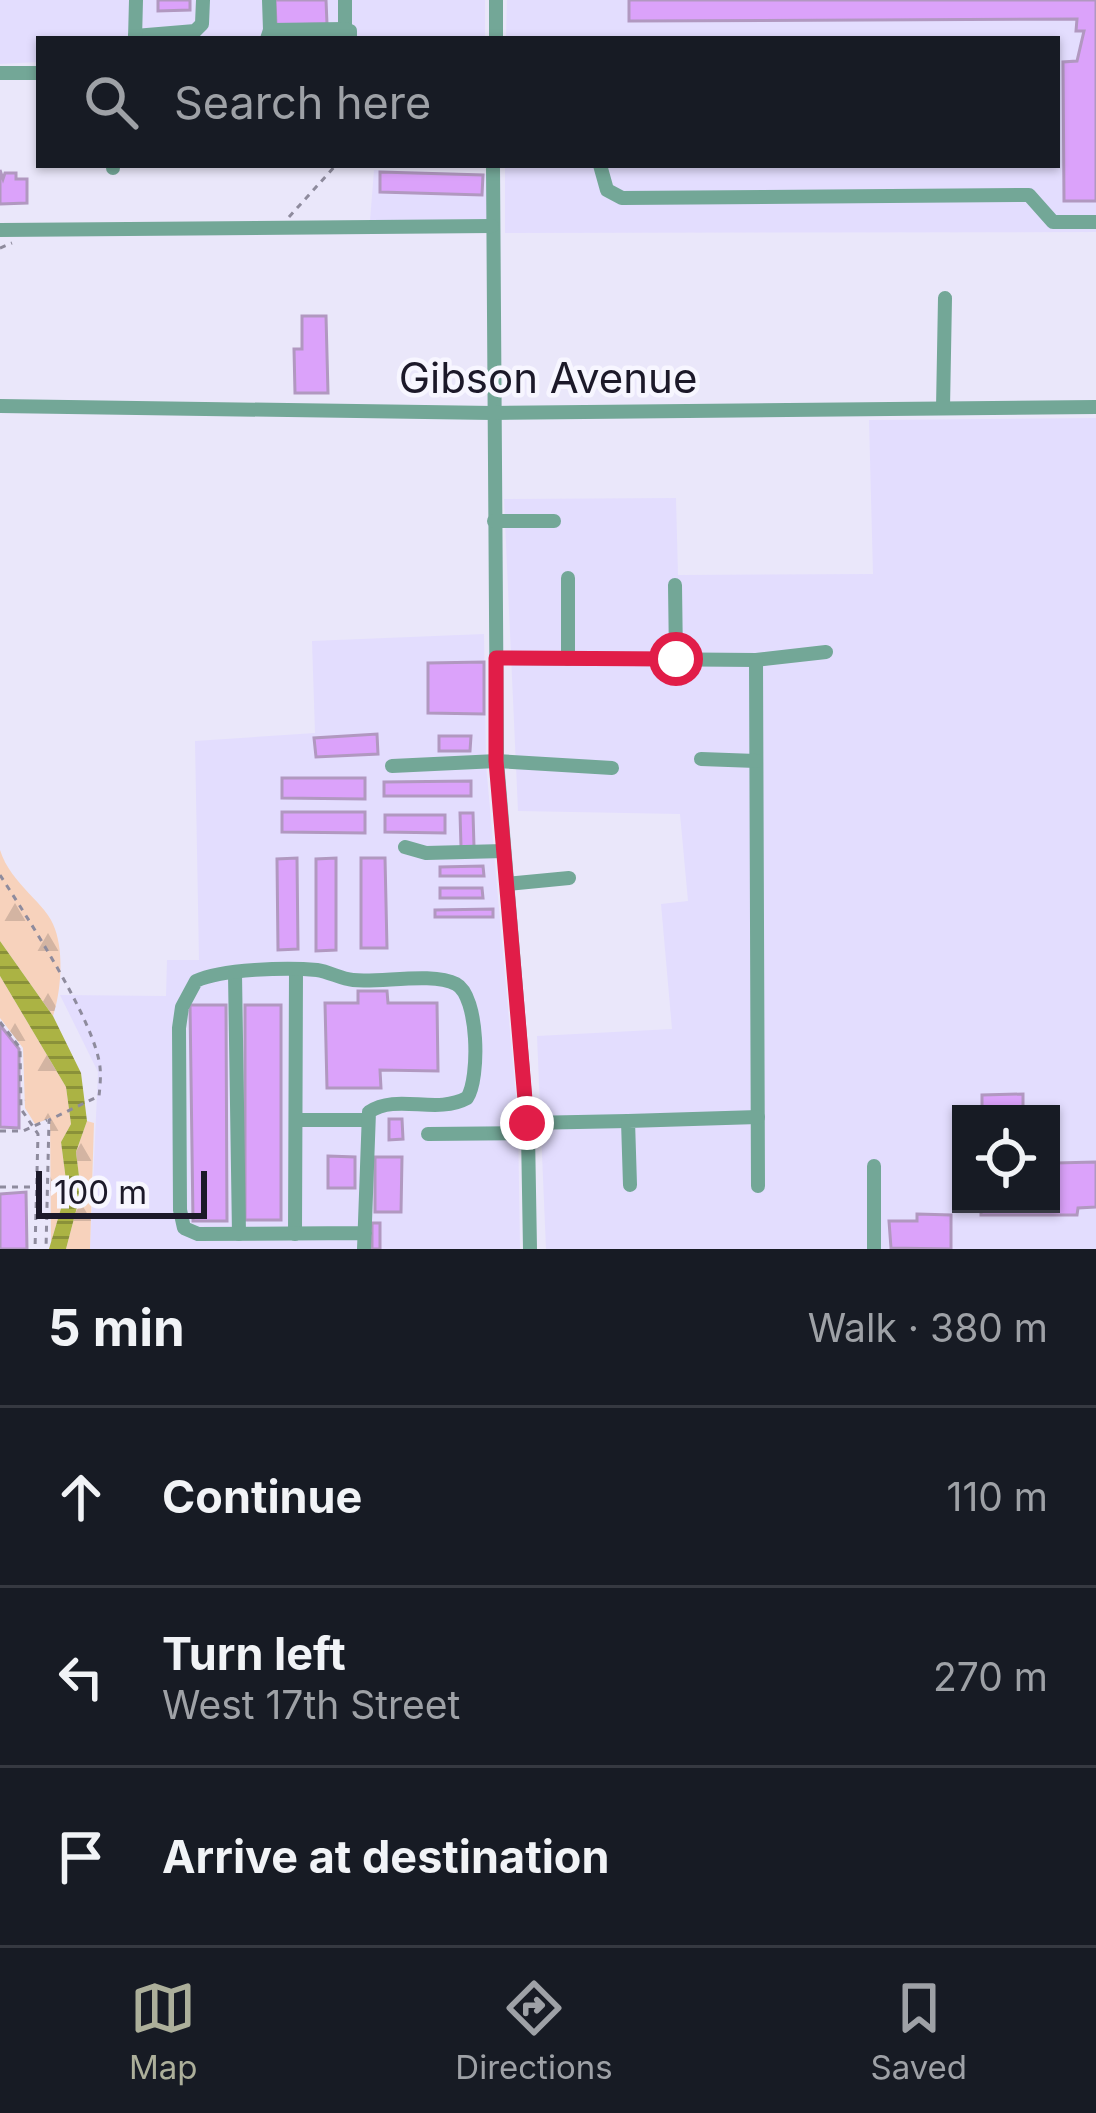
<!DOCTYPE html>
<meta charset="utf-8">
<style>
:root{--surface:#171b24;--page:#242831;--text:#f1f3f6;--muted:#9ea1a6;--line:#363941;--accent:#acaf9a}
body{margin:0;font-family:Inter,sans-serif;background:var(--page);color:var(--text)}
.controls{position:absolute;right:36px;bottom:36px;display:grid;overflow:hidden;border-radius:0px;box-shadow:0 3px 9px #0004}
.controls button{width:108px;height:108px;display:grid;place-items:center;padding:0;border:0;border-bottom:3px solid var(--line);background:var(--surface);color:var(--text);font:60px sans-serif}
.scale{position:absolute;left:36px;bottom:30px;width:171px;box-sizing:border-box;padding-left:12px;border:6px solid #1c1929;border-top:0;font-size:33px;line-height:42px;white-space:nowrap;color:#1c1929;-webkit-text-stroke:9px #f7f6ff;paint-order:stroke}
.stop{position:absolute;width:36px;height:36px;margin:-27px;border:9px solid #e11d48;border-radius:50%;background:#fff}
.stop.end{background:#e11d48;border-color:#fff;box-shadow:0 3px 12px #0008}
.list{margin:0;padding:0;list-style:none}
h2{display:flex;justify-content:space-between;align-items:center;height:156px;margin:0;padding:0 48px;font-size:51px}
h2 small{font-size:39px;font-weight:400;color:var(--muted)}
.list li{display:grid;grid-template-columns:78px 1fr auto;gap:36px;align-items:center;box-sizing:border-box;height:180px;padding:0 48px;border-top:3px solid var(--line)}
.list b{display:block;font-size:45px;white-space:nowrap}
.list p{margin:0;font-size:39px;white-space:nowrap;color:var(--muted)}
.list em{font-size:39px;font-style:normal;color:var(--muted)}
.icon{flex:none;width:66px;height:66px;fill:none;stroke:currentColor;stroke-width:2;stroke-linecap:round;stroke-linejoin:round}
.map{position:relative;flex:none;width:1096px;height:1249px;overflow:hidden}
.search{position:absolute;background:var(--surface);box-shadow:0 3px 9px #0004;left:36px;right:36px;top:36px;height:132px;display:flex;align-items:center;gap:30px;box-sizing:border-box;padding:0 42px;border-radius:0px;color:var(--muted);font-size:45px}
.sheet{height:696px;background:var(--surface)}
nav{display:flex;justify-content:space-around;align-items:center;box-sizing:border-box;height:168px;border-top:3px solid var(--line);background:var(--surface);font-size:33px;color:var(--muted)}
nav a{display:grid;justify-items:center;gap:6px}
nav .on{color:var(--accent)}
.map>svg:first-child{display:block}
.built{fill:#e3ddfe;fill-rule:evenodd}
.forest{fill:url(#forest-firs)}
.water{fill:url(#water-rules)}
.building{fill:#dba2fa;stroke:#b198c0;stroke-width:3}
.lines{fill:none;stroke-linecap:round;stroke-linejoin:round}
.path{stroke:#8e8b9d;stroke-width:3;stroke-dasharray:6 6;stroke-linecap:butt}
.minor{stroke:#73a797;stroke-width:14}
.route{stroke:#e11d48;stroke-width:15}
.labels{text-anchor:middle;stroke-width:9;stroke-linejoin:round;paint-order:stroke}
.street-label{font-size:42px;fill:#1c1929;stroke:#f7f6ff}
</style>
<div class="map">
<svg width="1096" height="1249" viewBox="0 0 1096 1249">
<defs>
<pattern id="forest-firs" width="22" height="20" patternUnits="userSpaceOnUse" patternTransform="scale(3)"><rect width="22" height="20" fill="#f7d2bc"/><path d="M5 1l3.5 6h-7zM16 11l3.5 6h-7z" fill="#d3b4a2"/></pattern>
<pattern id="water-rules" width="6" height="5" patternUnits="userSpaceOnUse" patternTransform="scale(3)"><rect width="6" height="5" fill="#abb344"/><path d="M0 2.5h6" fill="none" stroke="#8a9139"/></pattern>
</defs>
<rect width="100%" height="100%" fill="#eae7fa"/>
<!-- built -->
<g class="built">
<path d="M 0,0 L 485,0 L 485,39 L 39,39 L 39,62 L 0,64 Z"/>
<path d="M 507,0 L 1096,0 L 1096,232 L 505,233 L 505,165 L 1057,165 L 1057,39 L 506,39 Z"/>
<path d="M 374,170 L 487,174 L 487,219 L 370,221 Z"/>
<path d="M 1096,418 L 1096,1249 L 546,1249 L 537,1036 L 672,1029 L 661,904 L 688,901 L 680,814 L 518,811 L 504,499 L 676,498 L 678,575 L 873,574 L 869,420 ZM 961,1114 L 1051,1114 L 1051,1204 L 961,1204 Z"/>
<path d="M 484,634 L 486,764 L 518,1120 L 520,1249 L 90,1249 L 98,1072 L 60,995 L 166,996 L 167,960 L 199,960 L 195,741 L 315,733 L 312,641 Z"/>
</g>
<!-- forest -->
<g class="forest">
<path d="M 0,850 C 11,885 47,903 55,929 C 64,954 61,992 53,1016 L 0,941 Z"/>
<path d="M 0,976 L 66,1087 L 71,1124 L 61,1142 L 67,1188 L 51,1242 L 50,1118 L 35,1124 L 25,1108 L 23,1048 L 0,1018 Z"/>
<path d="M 87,1121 L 94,1123 L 90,1249 L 66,1249 L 81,1192 L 76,1152 Z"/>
</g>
<!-- water -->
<path class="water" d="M 0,941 L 53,1016 L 81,1073 L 87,1121 L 76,1152 L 81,1192 L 66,1249 L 49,1249 L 67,1188 L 61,1142 L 71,1124 L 66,1087 L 0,976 Z"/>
<!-- building -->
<g class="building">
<path d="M 158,0 L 190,0 L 190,10 L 158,11 Z"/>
<path d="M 275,0 L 326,0 L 327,24 L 276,25 Z"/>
<path d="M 629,0 L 1096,0 L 1096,201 L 1064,201 L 1063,62 L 1077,61 L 1084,31 L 1076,31 L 1077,19 L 629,21 Z"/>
<path d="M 0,170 L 3,179 L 5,173 L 16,173 L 16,179 L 27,179 L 27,203 L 0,204 Z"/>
<path d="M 380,172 L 483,175 L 482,195 L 380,192 Z"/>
<path d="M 302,316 L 326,316 L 328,393 L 295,393 L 294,349 L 302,349 Z"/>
<path d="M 484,662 L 484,714 L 428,713 L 428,663 Z"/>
<path d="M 377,734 L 378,754 L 316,757 L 314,738 Z"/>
<path d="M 439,736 L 471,736 L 470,751 L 439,751 Z"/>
<path d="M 282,778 L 365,778 L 365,799 L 282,798 Z"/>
<path d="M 471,781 L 471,796 L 384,796 L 384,782 Z"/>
<path d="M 282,812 L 365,812 L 365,833 L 282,832 Z"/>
<path d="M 460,813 L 473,813 L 474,847 L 461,847 Z"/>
<path d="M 385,815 L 445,815 L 445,833 L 385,832 Z"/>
<path d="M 297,858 L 298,949 L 278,950 L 277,859 Z"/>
<path d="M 336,858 L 336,950 L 316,951 L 316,859 Z"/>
<path d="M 361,858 L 385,858 L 387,948 L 361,948 Z"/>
<path d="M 483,866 L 484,876 L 440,876 L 440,867 Z"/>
<path d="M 440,888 L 482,888 L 483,898 L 440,898 Z"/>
<path d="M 493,909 L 493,917 L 435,917 L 435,910 Z"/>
<path d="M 358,991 L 387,991 L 388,1003 L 437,1003 L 438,1071 L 380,1070 L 381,1088 L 327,1088 L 325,1003 L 358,1003 Z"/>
<path d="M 190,1005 L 226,1005 L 227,1221 L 193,1221 Z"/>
<rect x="245" y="1005" width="36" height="215"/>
<path d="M 0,1025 L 19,1049 L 19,1128 L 0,1127 Z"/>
<path d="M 1023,1094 L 1023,1114 L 982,1114 L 982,1095 Z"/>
<path d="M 389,1119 L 402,1119 L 403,1139 L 389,1140 Z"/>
<path d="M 1051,1119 L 1055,1119 L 1056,1163 L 1096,1162 L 1096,1207 L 1078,1208 L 1077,1215 L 981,1215 L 981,1204 L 1051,1204 Z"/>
<path d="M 328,1156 L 355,1157 L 355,1188 L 328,1188 Z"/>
<path d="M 375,1157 L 402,1157 L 401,1212 L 375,1212 Z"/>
<path d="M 26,1192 L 27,1249 L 0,1249 L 0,1194 Z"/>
<path d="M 917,1214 L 951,1215 L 951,1249 L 891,1248 L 889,1221 L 917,1221 Z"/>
<rect x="372" y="1223" width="8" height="26"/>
</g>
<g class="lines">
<!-- path -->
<g class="path">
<path d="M 289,217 L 336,165"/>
<path d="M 0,248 L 12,243"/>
<path d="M 0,875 C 27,917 95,1021 100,1067 C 101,1076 100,1087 99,1096 L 49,1120 L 46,1249"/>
<path d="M 0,1022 L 20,1048 L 21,1109 L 38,1134 L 35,1249"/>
<path d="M 0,1131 L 23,1131 L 47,1120"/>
<path d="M 0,1187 L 34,1187"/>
</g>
<!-- minor -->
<g class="minor">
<path d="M 269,0 L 270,30"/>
<path d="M 345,0 L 345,29"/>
<path d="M 135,36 L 195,31 L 202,24 L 203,0"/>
<path d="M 135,39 L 136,0"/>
<path d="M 267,39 L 270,30 L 345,29 L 350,31 L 350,39"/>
<path d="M 496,39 L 496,0"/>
<path d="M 0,73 L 39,73"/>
<path d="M 113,165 L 113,168"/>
<path d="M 493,165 L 497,761 L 528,1133 L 530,1249"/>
<path d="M 600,165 L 607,190 L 622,198 L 1029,195 L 1053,222 L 1096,222"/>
<path d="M 0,230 L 492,226"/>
<path d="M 0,406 L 493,413 L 1096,407"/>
<path d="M 943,408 L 945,298"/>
<path d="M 494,521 L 554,521"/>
<path d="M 675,585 L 676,659"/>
<path d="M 496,658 L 756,660 L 826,652"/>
<path d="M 568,659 L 568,578"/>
<path d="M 756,660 L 758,1186"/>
<path d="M 701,759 L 756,761"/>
<path d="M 392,766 L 497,761 L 612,768"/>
<path d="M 405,847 L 426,853 L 504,851"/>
<path d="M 507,884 L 569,878"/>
<path d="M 235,974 L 239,1234"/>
<path d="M 296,1120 L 367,1120"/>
<path d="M 527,1123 L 628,1121"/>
<path d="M 428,1134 L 528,1133"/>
<path d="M 874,1166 L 874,1249"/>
<path d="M 630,1185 L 628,1121 L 758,1117"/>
<path d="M 295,1234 L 296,971"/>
<path d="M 364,1249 L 369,1112 C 397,1093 436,1115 467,1098 C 480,1079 479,996 456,984 C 433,972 380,983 353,980 C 341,979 330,972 317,970 C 288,967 221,969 196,981 L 182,1007 L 179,1028 L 180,1210 L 184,1228 L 198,1234 L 365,1233"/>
</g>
</g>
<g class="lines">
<!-- route -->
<path class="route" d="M 527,1123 L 496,761 L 496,658 L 676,659"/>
</g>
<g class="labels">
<!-- street labels -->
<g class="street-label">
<text x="548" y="393">Gibson Avenue</text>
</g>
</g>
</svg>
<div class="controls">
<button><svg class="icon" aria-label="locate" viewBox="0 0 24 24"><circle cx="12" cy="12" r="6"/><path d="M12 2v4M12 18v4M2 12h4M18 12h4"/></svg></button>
</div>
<div class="scale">100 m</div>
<div class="stop" style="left:676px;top:659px"></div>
<div class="stop end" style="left:527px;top:1123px"></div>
<div class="search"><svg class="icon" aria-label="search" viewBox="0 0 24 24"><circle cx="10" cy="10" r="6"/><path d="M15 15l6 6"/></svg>Search here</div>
</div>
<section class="sheet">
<h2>5 min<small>Walk · 380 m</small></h2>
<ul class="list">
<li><svg class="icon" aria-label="ahead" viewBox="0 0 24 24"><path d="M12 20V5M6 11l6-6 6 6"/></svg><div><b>Continue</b></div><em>110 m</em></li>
<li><svg class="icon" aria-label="left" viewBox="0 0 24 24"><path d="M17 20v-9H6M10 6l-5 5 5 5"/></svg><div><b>Turn left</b><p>West 17th Street</p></div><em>270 m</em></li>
<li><svg class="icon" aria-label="arrive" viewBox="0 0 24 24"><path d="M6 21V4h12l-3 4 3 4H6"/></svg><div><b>Arrive at destination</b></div></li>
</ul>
</section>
<nav>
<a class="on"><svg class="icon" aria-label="map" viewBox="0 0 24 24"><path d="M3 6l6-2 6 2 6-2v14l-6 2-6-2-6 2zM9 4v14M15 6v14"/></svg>Map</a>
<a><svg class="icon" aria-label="directions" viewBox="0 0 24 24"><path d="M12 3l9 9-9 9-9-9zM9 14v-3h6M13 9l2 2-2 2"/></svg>Directions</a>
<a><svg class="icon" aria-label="saved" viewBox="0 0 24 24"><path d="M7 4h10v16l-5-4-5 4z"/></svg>Saved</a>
</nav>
